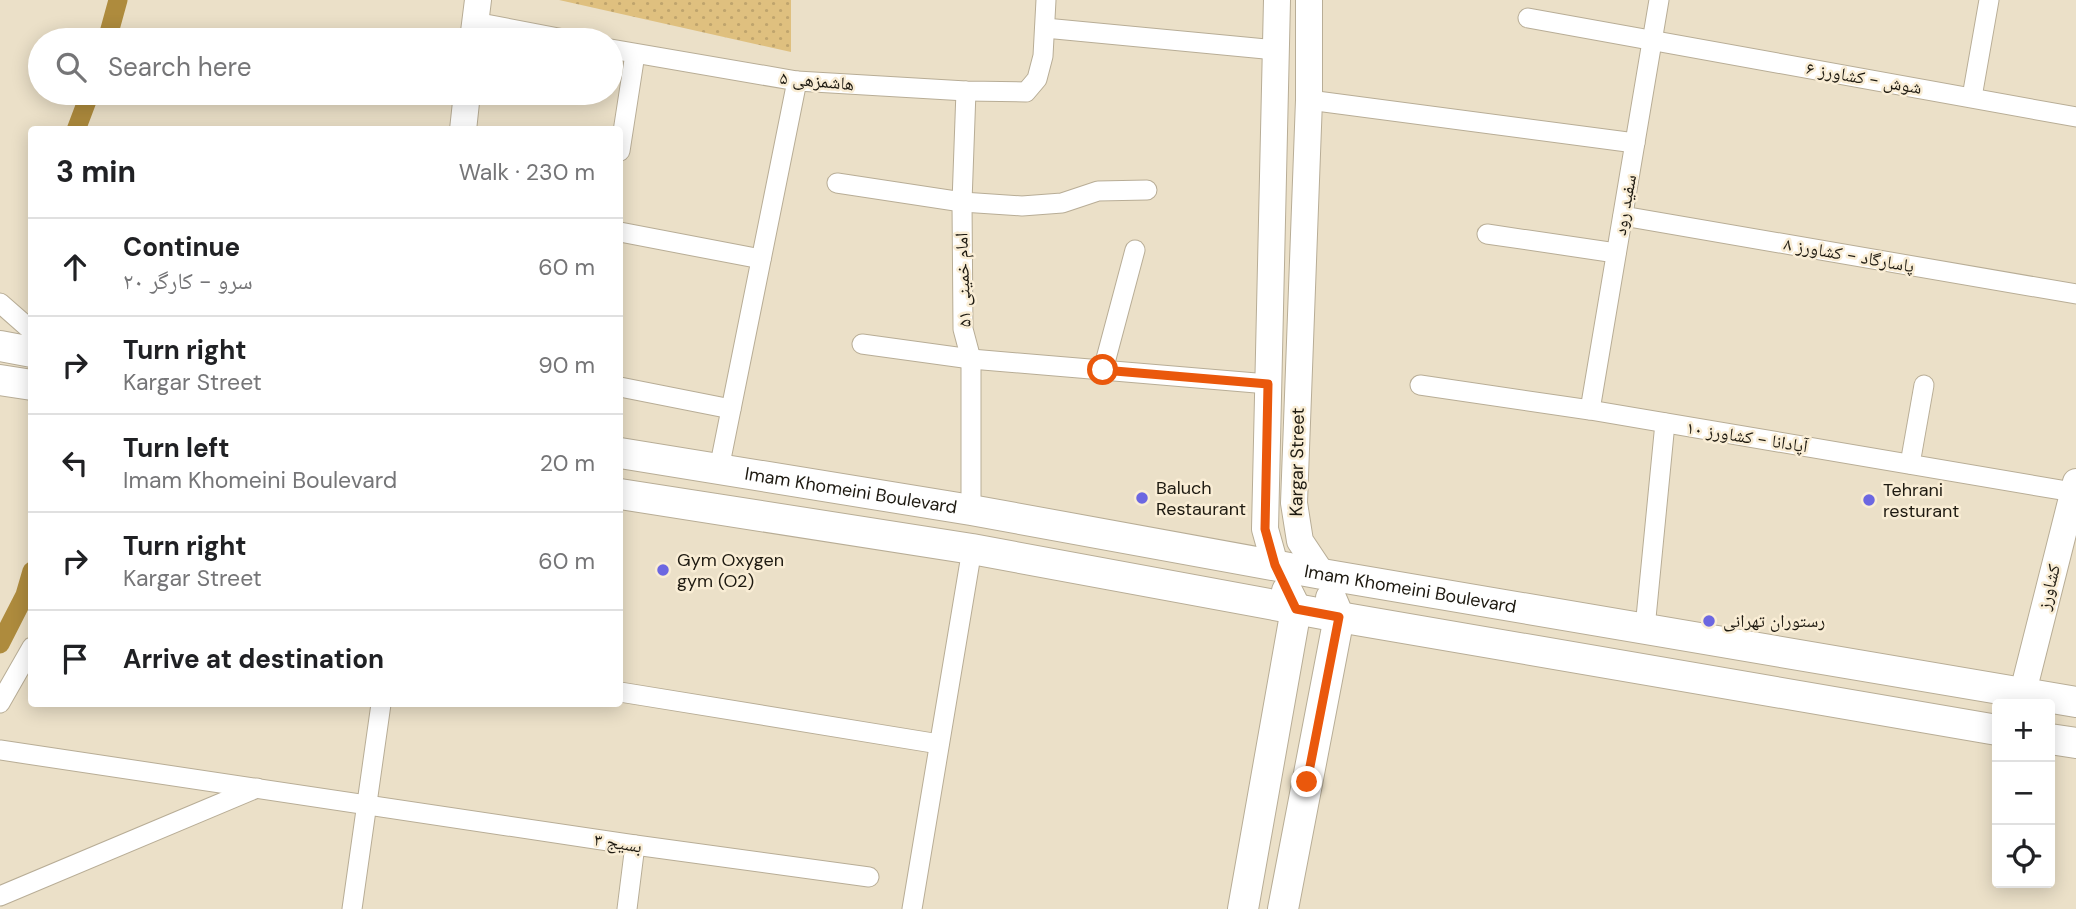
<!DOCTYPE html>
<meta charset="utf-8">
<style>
:root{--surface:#fff;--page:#f2f2f2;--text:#202124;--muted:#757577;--line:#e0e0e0}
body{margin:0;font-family:"DM Sans","Noto Naskh Arabic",sans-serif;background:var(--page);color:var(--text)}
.controls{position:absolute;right:21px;bottom:21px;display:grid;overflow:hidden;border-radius:7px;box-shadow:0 4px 18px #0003}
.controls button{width:63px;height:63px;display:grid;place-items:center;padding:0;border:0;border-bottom:2px solid var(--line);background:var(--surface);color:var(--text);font:35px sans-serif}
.stop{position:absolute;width:21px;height:21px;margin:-16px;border:5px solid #ea580c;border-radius:50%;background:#fff}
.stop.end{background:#ea580c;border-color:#fff;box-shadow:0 2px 7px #0008}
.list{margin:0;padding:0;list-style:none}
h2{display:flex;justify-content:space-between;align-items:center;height:91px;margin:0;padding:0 28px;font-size:30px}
h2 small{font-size:23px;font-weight:400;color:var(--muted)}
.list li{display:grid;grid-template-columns:46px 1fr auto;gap:21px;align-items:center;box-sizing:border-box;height:98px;padding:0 28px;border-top:2px solid var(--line)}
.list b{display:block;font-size:26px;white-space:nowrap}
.list p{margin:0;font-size:23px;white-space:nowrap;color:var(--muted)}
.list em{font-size:23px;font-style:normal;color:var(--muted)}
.icon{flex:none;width:38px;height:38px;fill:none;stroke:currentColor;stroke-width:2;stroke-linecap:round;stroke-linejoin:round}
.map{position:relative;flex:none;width:2076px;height:909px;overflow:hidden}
.search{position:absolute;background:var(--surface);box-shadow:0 4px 18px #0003;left:28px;top:28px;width:595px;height:77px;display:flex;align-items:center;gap:18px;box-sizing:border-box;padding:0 24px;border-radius:38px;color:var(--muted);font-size:26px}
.panel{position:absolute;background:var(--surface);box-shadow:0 4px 18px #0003;left:28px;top:126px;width:595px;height:581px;border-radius:7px}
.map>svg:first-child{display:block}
.grass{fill:url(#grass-dots)}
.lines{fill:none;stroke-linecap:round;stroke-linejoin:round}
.canal{stroke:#ae8b3d;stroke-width:19}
.street-casing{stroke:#b8ad96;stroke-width:21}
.secondary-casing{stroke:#b8ad96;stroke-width:28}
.primary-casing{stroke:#b8ad96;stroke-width:32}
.street{stroke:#fff;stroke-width:19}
.secondary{stroke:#fff;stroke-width:26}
.primary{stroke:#fff;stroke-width:30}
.route{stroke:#ea580c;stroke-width:9}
.poi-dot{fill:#6c67e1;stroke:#f9edd5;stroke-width:2.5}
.labels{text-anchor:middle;stroke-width:5;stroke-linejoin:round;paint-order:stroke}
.street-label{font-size:18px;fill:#1e1a11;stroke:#f9edd5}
.poi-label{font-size:18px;fill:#1e1a11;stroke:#f9edd5;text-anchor:start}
</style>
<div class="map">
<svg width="2076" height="909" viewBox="0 0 2076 909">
<defs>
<pattern id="grass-dots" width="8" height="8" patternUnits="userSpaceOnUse" patternTransform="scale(1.75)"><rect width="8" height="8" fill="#dfc07f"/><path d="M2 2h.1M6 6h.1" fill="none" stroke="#bfa46d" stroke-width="1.8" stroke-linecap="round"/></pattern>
</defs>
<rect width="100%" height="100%" fill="#ebe0c8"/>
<!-- grass -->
<path class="grass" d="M 559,0 L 791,0 L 791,52 Z"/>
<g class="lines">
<!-- canal -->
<g class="canal">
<path d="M 107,40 L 118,0"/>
<path d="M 76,130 L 90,93"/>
<path d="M 0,644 L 25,595 L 32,571"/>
</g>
<!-- street casing -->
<g class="street-casing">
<g id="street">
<path d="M 1528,18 L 2076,117"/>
<path d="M 475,22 L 569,40"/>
<path d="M 1045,28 L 1276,50"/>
<path d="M 611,49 L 797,81 L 966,91 L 1026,92 L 1037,79 L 1043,56 L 1046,0"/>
<path d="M 966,91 L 962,202 L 963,329 L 971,359 L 971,510"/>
<path d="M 1972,97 L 1989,0"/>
<path d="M 1309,100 L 1635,143"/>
<path d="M 620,151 L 635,54"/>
<path d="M 837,183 L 962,202 L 1022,206 L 1062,203 L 1098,191 L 1147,190"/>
<path d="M 1623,216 L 2076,294"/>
<path d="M 620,232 L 761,259"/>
<path d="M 1487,234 L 1616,253"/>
<path d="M 0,303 L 32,331"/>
<path d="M 862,344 L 971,359 L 1268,384"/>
<path d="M 1103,370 L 1135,250"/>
<path d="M 1420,385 L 1590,410 L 2073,492"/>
<path d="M 620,387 L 731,409"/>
<path d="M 1590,410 L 1659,0"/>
<path d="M 1910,464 L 1924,385"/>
<path d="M 719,469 L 797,81"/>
<path d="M 1645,628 L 1665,423"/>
<path d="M 620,692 L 939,744"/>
<path d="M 0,703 L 32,647"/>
<path d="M 0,750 L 635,845 L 869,877"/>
<path d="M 0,896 L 257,788"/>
<path d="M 352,909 L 381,704"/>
<path d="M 627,909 L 635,845"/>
<path d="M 912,909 L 972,549"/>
</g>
</g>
<!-- secondary casing -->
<g class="secondary-casing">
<g id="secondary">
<path d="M 1309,0 L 1309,100 L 1294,503 L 1300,541 L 1322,574"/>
<path d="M 473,40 L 478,0"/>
<path d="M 463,130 L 467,93"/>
<path d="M 1275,565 L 1265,529 L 1277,0"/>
<path d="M 2023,692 L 2076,482"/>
</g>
</g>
<!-- primary casing -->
<g class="primary-casing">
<g id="primary">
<path d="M 0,346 L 32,352"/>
<path d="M 0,380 L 32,385"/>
<path id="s1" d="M 620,453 L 971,510 L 1322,574 L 2076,702"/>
<path d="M 620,494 L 972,549 L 1339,617 L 1997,730"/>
<path d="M 2050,739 L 2076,743"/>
<path d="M 1243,909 L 1296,609 L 1287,591"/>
<path d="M 1283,909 L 1339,617 L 1331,598"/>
</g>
</g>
<!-- street -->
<use href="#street" class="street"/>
<!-- secondary -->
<use href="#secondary" class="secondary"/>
<!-- primary -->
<use href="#primary" class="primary"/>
</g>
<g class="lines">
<!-- route -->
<path class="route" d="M 1103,370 L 1268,384 L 1265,529 L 1275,565 L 1296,609 L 1339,617 L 1307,782"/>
</g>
<!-- markers -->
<g class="poi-dot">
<circle cx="1142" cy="498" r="7"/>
<circle cx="1869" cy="500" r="7"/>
<circle cx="663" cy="570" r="7"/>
<circle cx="1709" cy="621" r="7"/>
</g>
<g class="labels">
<!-- street labels -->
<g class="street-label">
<text transform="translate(1864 78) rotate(10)" y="6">شوش - کشاورز ۶</text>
<text transform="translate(817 81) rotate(5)" y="6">هاشمزهی ۵</text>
<text transform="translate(1625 205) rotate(-80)" y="6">سفید رود</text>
<text transform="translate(1849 255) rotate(10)" y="6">پاسارگاد - کشاورز ۸</text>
<text transform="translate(963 280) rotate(-92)" y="6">امام خمینی ۵۱</text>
<text transform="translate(1747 437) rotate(9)" y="6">آپادانا - کشاورز ۱۰</text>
<text transform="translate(1297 462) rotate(-89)" y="6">Kargar Street</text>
<text dy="6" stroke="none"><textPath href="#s1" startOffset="234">Imam Khomeini Boulevard</textPath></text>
<text transform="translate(2049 587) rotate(-76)" y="6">کشاورز</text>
<text dy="6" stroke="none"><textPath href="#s1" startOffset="802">Imam Khomeini Boulevard</textPath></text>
<text transform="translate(618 843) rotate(9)" y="6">بسیج ۳</text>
</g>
<!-- poi labels -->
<g class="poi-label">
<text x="1156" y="494">Baluch<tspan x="1156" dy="21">Restaurant</tspan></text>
<text x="1883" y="496">Tehrani<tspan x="1883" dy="21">resturant</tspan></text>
<text x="677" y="566">Gym Oxygen<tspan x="677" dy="21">gym (O2)</tspan></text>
<text x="1723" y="627">رستوران تهرانی</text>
</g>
</g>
</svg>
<div class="controls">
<button>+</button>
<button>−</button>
<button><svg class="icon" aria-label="locate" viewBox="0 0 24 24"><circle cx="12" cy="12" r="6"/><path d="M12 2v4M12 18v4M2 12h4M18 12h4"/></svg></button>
</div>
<div class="stop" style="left:1103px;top:370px"></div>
<div class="stop end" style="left:1307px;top:782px"></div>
<div class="search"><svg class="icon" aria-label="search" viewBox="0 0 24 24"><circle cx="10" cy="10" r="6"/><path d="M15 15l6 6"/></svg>Search here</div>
<section class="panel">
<h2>3 min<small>Walk · 230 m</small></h2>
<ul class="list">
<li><svg class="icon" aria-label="ahead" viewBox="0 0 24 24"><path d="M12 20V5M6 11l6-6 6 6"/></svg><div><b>Continue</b><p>سرو - کارگر ۲۰</p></div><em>60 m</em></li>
<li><svg class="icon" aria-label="right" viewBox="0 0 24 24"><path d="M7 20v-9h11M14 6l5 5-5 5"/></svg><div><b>Turn right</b><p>Kargar Street</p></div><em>90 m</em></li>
<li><svg class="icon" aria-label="left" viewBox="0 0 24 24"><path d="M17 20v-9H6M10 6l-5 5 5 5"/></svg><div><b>Turn left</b><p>Imam Khomeini Boulevard</p></div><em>20 m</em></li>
<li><svg class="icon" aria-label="right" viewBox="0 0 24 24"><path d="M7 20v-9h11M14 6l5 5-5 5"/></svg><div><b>Turn right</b><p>Kargar Street</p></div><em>60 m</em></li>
<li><svg class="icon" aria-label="arrive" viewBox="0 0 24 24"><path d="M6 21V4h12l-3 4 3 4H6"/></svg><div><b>Arrive at destination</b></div></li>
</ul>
</section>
</div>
